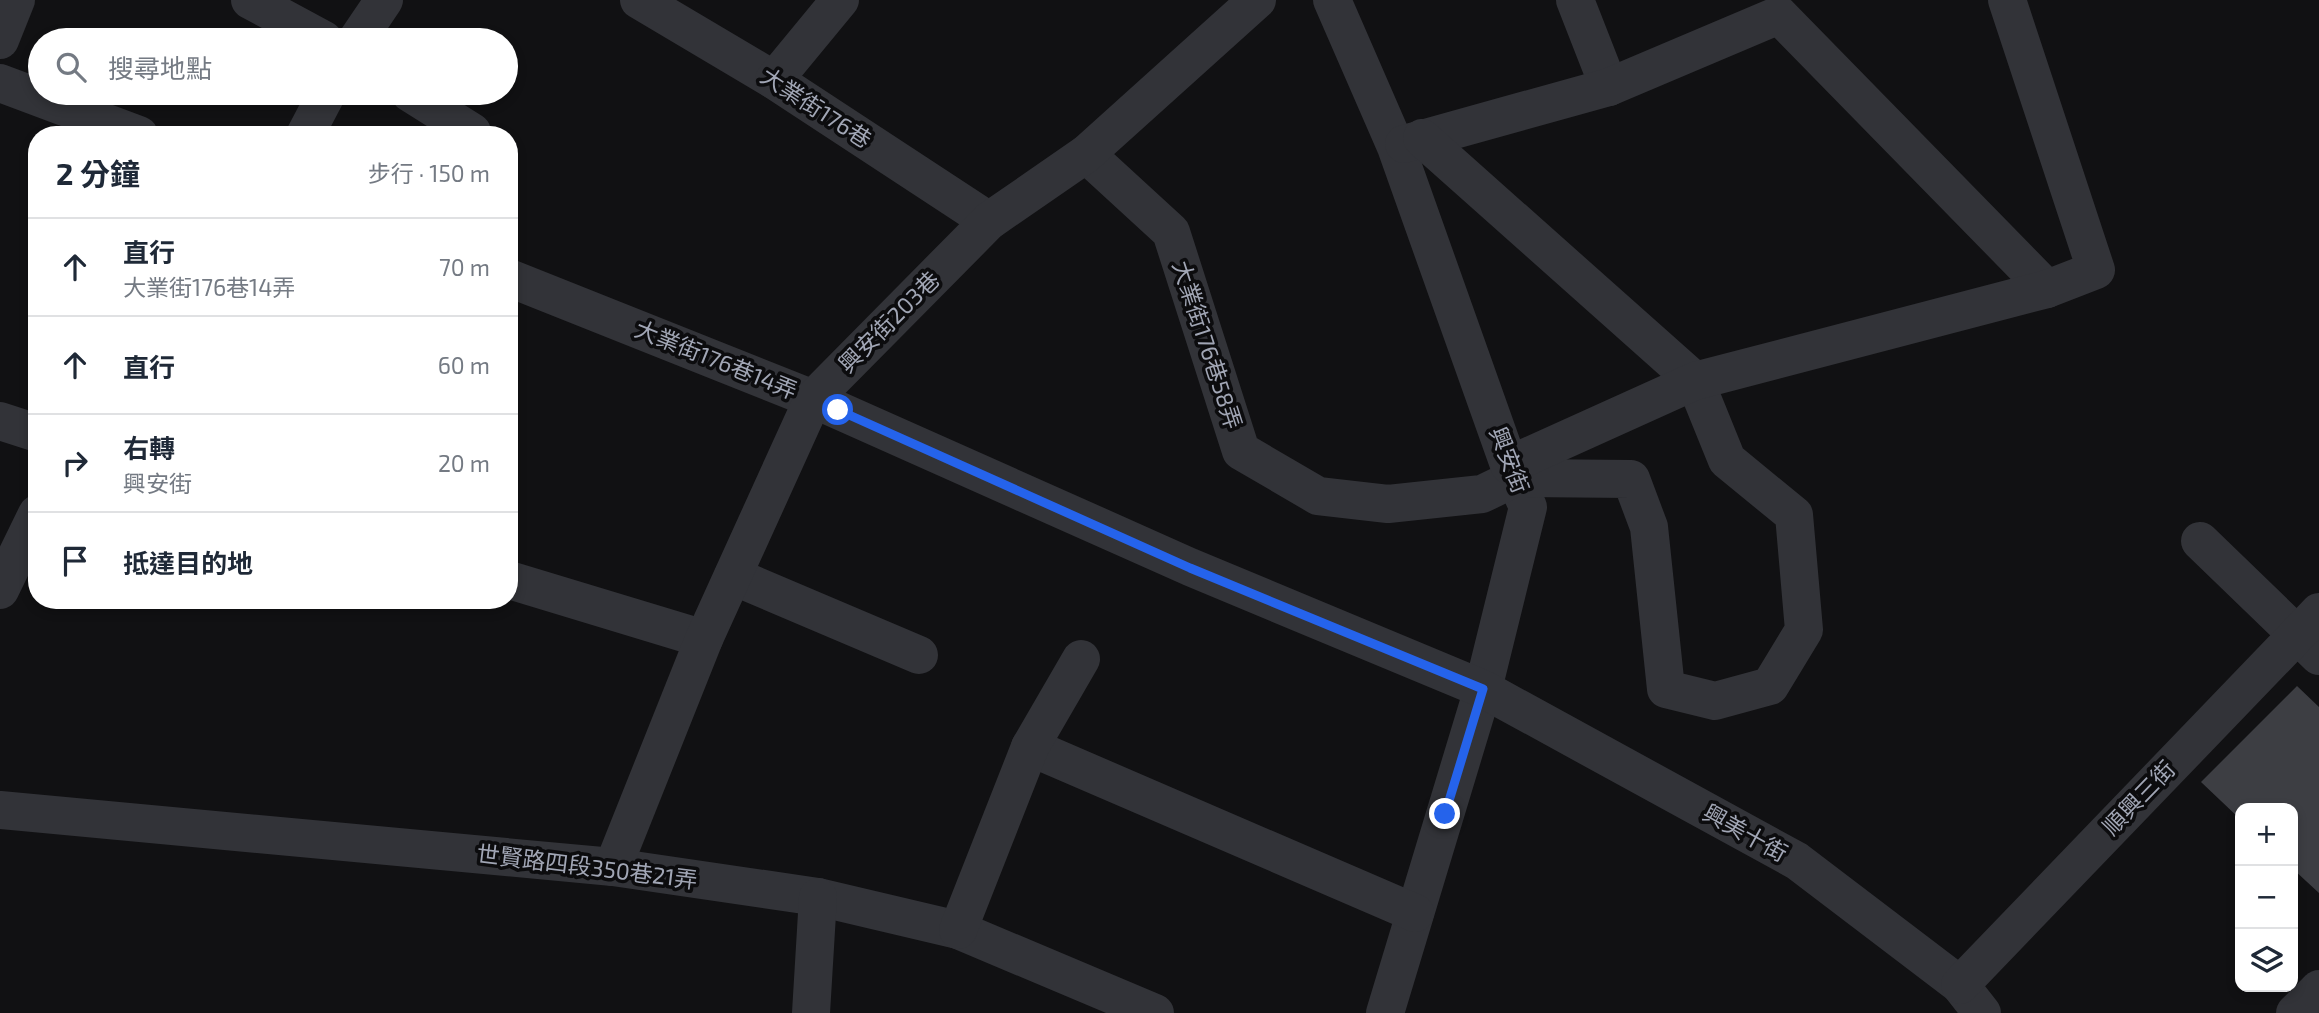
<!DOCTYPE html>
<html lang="zh-TW">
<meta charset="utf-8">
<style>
:root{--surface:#fff;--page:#f6f6f7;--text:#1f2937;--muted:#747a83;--line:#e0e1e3}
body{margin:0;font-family:"Exo 2","Noto Sans TC",sans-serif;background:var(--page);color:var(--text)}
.controls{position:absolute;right:21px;bottom:21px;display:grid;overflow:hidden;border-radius:14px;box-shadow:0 4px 10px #0003}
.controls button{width:63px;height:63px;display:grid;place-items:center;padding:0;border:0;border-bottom:2px solid var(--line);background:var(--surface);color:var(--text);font:35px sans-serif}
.stop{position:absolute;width:21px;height:21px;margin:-16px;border:5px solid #2563eb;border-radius:50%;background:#fff}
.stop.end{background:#2563eb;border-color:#fff;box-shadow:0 2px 7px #0008}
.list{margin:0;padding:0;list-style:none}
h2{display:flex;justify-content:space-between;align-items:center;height:91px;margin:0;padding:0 28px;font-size:30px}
h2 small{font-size:23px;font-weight:400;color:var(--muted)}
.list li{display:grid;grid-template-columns:46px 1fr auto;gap:21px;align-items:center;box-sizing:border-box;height:98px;padding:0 28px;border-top:2px solid var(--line)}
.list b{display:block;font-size:26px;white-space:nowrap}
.list p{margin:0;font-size:23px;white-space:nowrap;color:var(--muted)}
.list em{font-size:23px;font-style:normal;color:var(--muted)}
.icon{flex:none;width:38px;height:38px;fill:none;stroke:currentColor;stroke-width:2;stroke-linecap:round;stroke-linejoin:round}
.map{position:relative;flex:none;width:2319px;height:1013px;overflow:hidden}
.search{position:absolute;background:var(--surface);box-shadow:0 4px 10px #0003;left:28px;top:28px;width:490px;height:77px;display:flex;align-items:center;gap:18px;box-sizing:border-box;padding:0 24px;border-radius:38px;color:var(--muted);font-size:26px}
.panel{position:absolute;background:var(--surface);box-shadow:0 4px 10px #0003;left:28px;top:126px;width:490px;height:483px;border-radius:28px}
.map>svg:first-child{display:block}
.building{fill:#3d3e43}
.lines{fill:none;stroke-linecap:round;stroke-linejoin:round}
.minor{stroke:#323338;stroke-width:38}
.route{stroke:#2563eb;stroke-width:9}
.labels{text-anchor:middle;stroke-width:7;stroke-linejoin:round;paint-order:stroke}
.street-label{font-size:23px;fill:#a1a6b5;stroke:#0c0c0e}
</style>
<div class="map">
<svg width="2319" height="1013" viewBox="0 0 2319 1013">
<rect width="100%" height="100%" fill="#111113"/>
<!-- building -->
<path class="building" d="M 2297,686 L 2319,707 L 2319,893 L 2293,869 L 2293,808 L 2240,808 L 2240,819 L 2201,782 Z"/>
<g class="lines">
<!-- minor -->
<g class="minor">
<path d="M 250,0 L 324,40"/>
<path d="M 639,0 L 774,80 L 989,221"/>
<path d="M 1332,0 L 1396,147 L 1509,465 L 1528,507 L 1483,689 L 1385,1013"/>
<path d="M 1575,0 L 1609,87"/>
<path d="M 0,40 L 16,0"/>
<path d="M 357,40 L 384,0"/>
<path d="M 774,80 L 840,0"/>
<path d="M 0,83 L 139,135"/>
<path d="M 410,93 L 472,132"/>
<path d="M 305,135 L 327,93"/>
<path d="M 1404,144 L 1609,87 L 1779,15 L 2047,289"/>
<path d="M 1086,154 L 1171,232 L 1241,451 L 1318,496 L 1388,504 L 1482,494 L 1515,478 L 1631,479 L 1649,527 L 1666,689 L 1715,701 L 1770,686 L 1804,630 L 1794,515 L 1727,460 L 1695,381 L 1422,138"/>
<path d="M 509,278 L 813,399 L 1190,567 L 1483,689 L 1797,861 L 1960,985 L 1982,1013"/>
<path d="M 0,421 L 37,433"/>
<path d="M 1509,465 L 1695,381 L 2047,289 L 2096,270 L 2007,0"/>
<path d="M 2200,541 L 2319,656"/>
<path d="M 733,576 L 919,655"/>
<path d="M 509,580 L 704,639"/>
<path d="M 0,590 L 37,514"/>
<path d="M 1030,747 L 1415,913"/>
<path d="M 0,810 L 613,867 L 818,897 L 958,930 L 1155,1013"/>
<path d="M 613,867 L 704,639 L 813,399 L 989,221 L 1086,154 L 1257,0"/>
<path d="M 958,930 L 1030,747 L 1081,659"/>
<path d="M 1960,985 L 2319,612"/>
<path d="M 811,1013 L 818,897"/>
<path d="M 2295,1013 L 2319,989"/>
</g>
</g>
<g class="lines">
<!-- route -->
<path class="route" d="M 838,410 L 1190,568 L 1483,689 L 1445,814"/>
</g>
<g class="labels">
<!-- street labels -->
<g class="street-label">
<text transform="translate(816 108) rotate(33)" y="8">大業街176巷</text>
<text transform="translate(889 322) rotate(-45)" y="8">興安街203巷</text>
<text transform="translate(1207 345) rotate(72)" y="8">大業街176巷58弄</text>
<text transform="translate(716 360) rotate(22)" y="8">大業街176巷14弄</text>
<text transform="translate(1509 460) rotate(69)" y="8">興安街</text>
<text transform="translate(2139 798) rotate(-46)" y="8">順興三街</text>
<text transform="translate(1745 833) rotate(29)" y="8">興美十街</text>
<text transform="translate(587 867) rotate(7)" y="8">世賢路四段350巷21弄</text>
</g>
</g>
</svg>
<div class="controls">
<button>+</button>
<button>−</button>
<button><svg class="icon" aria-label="layers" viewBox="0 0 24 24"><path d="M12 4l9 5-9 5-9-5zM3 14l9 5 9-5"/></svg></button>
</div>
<div class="stop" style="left:838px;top:410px"></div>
<div class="stop end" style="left:1445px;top:814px"></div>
<div class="search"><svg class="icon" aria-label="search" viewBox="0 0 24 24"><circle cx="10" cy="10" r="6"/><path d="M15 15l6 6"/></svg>搜尋地點</div>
<section class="panel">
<h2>2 分鐘<small>步行 · 150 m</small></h2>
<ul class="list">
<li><svg class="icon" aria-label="ahead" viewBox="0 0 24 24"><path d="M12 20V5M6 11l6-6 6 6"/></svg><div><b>直行</b><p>大業街176巷14弄</p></div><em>70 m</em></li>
<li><svg class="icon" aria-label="ahead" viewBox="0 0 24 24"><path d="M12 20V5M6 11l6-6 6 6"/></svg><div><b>直行</b></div><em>60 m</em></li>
<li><svg class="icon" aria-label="right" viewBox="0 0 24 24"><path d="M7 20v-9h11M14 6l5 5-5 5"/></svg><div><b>右轉</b><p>興安街</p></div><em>20 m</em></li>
<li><svg class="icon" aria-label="arrive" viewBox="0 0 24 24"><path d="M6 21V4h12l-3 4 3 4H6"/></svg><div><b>抵達目的地</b></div></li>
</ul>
</section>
</div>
